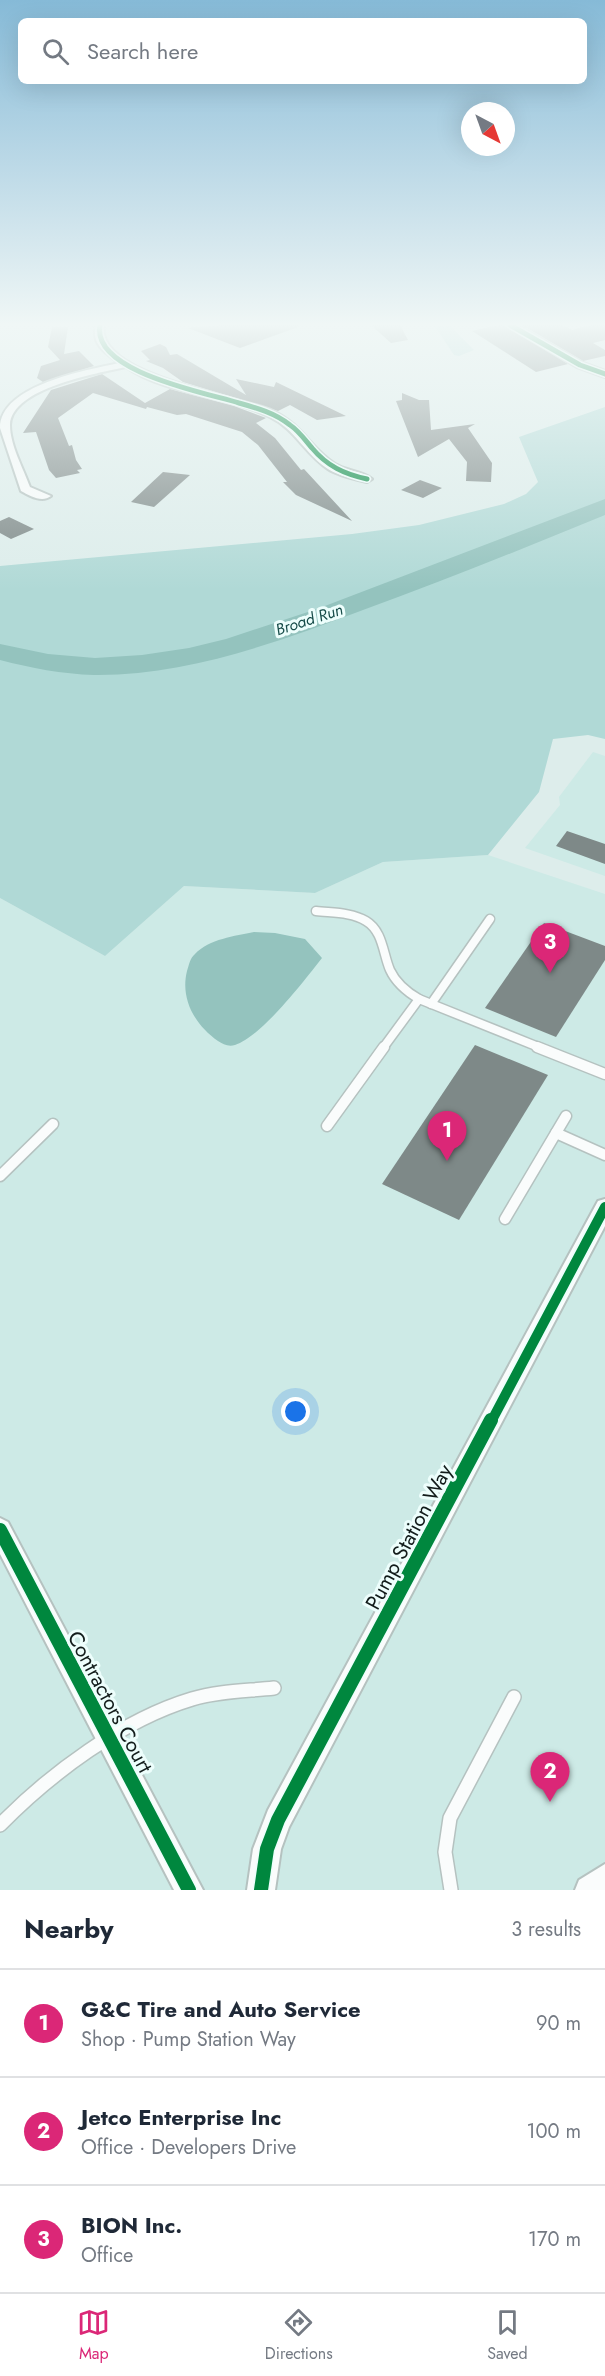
<!DOCTYPE html>
<meta charset="utf-8">
<style>
:root{--surface:#fff;--page:#f6f6f7;--text:#1f2937;--muted:#747a83;--line:#e0e1e3;--accent:#db2777}
body{margin:0;font-family:Jost,sans-serif;background:var(--page);color:var(--text)}
.compass{position:absolute;left:461px;top:102px;width:54px;height:54px;border-radius:50%;background:var(--surface);box-shadow:0 6px 24px #0002;rotate:139deg}
.you{position:absolute;left:296px;top:1412px;width:21px;height:21px;margin:-15px;border:4px solid #fff;border-radius:50%;background:#1a73e8;box-shadow:0 0 0 9px #1a73e833}
.badge{display:grid;place-items:center;width:39px;height:39px;border-radius:50%;background:var(--accent);color:#fff;font-size:20px;font-weight:700}
.pin{position:absolute;translate:-50% -50px;filter:drop-shadow(0 2px 3px #0008)}
.pin::after{content:'';position:absolute;top:32px;width:21px;height:18px;background:inherit;clip-path:polygon(0 0,100% 0,50% 100%)}
.list{margin:0;padding:0;list-style:none}
h2{display:flex;justify-content:space-between;align-items:center;height:78px;margin:0;padding:0 24px;font-size:26px}
h2 small{font-size:20px;font-weight:400;color:var(--muted)}
.list li{display:grid;grid-template-columns:39px 1fr auto;gap:18px;align-items:center;box-sizing:border-box;height:108px;padding:0 24px;border-top:2px solid var(--line)}
.list b{display:block;font-size:22px;white-space:nowrap}
.list p{margin:0;font-size:20px;white-space:nowrap;color:var(--muted)}
.list em{font-size:20px;font-style:normal;color:var(--muted)}
.icon{flex:none;width:33px;height:33px;fill:none;stroke:currentColor;stroke-width:2;stroke-linecap:round;stroke-linejoin:round}
.map{position:relative;flex:none;width:605px;height:1890px;overflow:hidden}
.search{position:absolute;background:var(--surface);box-shadow:0 6px 24px #0002;left:18px;right:18px;top:18px;height:66px;display:flex;align-items:center;gap:15px;box-sizing:border-box;padding:0 21px;border-radius:9px;color:var(--muted);font-size:22px}
.sheet{height:402px;background:var(--surface)}
nav{display:flex;justify-content:space-around;align-items:center;box-sizing:border-box;height:84px;border-top:2px solid var(--line);background:var(--surface);font-size:16px;color:var(--muted)}
nav a{display:grid;justify-items:center;gap:3px}
nav .on{color:var(--accent)}
.map>svg:first-child{display:block}
.built{fill:#cdeae6}
.forest{fill:#b0d9d6}
.water{fill:#94c3be}
.lines{fill:none;stroke-linecap:round;stroke-linejoin:round}
.river{fill:#94c3be;fill-rule:evenodd}
.building{fill:#7e8988}
.lane-far2-casing{stroke:#b5c2c0;stroke-width:11}
.lane-far1-casing{stroke:#b5c2c0;stroke-width:13}
.lane-casing{stroke:#b5c2c0;stroke-width:16}
.street-casing{stroke:#b5c2c0;stroke-width:4}
.lane-far2{stroke:#fafcfc;stroke-width:8}
.lane-far1{stroke:#fafcfc;stroke-width:10}
.lane{stroke:#fafcfc;stroke-width:13}
.street{fill:#fafcfc;fill-rule:evenodd}
.cycleway-far2-casing{stroke:#edfefc;stroke-width:8}
.cycleway-far1-casing{stroke:#edfefc;stroke-width:14}
.cycleway-casing{stroke:#edfefc;stroke-width:17}
.cycleway-far2{stroke:#00873e;stroke-width:5}
.cycleway-far1{stroke:#00873e;stroke-width:10}
.cycleway{stroke:#00873e;stroke-width:14}
.labels{text-anchor:middle;stroke-width:6;stroke-linejoin:round;paint-order:stroke}
.far-water-label{font-size:16px;font-style:italic;fill:#174c49;stroke:#edfefc}
.near-street-label{font-size:21px;fill:#121c1b;stroke:#edfefc}
</style>
<div class="map">
<svg width="605" height="1890" viewBox="0 0 605 1890">
<rect width="100%" height="100%" fill="#ddedeb"/>
<!-- built -->
<g class="built">
<path d="M 593,752 L 605,756 L 605,876 L 525,848 L 560,805 L 559,797 Z"/>
<path d="M 488,855 L 605,894 L 605,1890 L 0,1890 L 0,898 L 105,956 L 184,886 L 315,893 L 383,862 Z"/>
</g>
<!-- forest -->
<g class="forest">
<path d="M 434,325 L 449,325 L 474,350 L 459,356 L 454,355 Z"/>
<path d="M 605,407 L 605,739 L 588,735 L 553,739 L 539,792 L 488,855 L 383,862 L 315,893 L 184,886 L 105,956 L 0,898 L 0,566 L 352,534 L 419,525 L 504,504 L 526,494 L 538,482 L 519,437 Z"/>
</g>
<!-- water -->
<path class="water" d="M 254,932 L 275,933 L 305,939 L 322,958 C 304,981 262,1036 235,1045 C 228,1047 223,1044 218,1041 C 195,1025 180,999 187,971 C 189,965 190,958 195,954 C 209,939 235,936 254,932 Z"/>
<g class="lines">
<!-- river -->
<path class="river" d="M 605,499 L 605,515 C 525,548 445,580 363,610 C 278,642 187,676 94,675 C 62,674 31,668 0,660 L 0,644 L 48,654 L 95,658 L 142,655 L 189,648 L 226,639 L 317,609 Z"/>
</g>
<!-- building -->
<g class="building">
<path d="M 219,325 L 298,325 L 298,327 L 240,348 L 188,328 Z"/>
<path d="M 371,325 L 400,325 L 408,340 L 391,343 Z"/>
<path d="M 499,325 L 504,325 L 568,364 L 536,372 L 472,331 Z"/>
<path d="M 522,325 L 563,325 L 572,330 L 590,325 L 605,325 L 605,340 L 593,343 L 605,350 L 605,356 L 583,361 Z"/>
<path d="M 52,327 L 68,327 L 64,354 L 79,351 L 94,366 L 43,382 L 37,378 L 41,366 L 60,360 L 48,347 Z"/>
<path d="M 160,344 L 166,347 L 170,355 L 177,354 L 246,395 L 236,379 L 274,387 L 276,382 L 346,416 L 317,420 L 290,405 L 278,411 L 183,382 L 163,368 L 146,361 L 150,360 L 141,351 Z"/>
<path d="M 102,374 L 145,403 L 170,389 L 234,406 L 266,418 L 256,423 L 275,438 L 301,470 L 304,469 L 352,521 L 296,495 L 283,482 L 287,482 L 258,445 L 242,432 L 186,414 L 177,415 L 147,407 L 146,409 L 93,393 L 58,418 L 69,446 L 72,445 L 76,460 L 82,469 L 77,470 L 80,473 L 56,478 L 49,470 L 36,432 L 23,433 L 51,390 Z"/>
<path d="M 402,393 L 419,400 L 429,400 L 431,430 L 475,424 L 468,428 L 492,463 L 491,482 L 466,481 L 467,462 L 449,439 L 418,457 L 396,401 L 402,400 Z"/>
<path d="M 163,472 L 190,475 L 154,507 L 131,502 Z"/>
<path d="M 420,480 L 442,488 L 423,498 L 401,490 Z"/>
<path d="M 9,517 L 34,529 L 11,539 L 0,533 L 0,521 Z"/>
<path d="M 567,831 L 605,844 L 605,864 L 556,846 Z"/>
<path d="M 544,923 L 605,946 L 605,960 L 556,1037 L 485,1008 Z"/>
<path d="M 475,1045 L 548,1075 L 459,1220 L 382,1184 Z"/>
</g>
<g class="lines">
<!-- lane-far2 casing -->
<g class="lane-far2-casing">
<g id="lane-far2">
<path d="M 316,911 C 332,913 351,912 366,921 C 383,931 383,954 390,970 C 396,983 407,992 419,999"/>
<path d="M 431,1004 L 490,919"/>
<path d="M 383,1048 L 419,999 L 541,1048"/>
</g>
</g>
<!-- lane-far1 casing -->
<g class="lane-far1-casing">
<g id="lane-far1">
<path d="M 537,1047 L 605,1074"/>
<path d="M 327,1126 L 384,1047"/>
<path d="M 556,1133 L 605,1155"/>
<path d="M 0,1176 L 53,1124"/>
<path d="M 505,1219 L 566,1116"/>
</g>
</g>
<!-- lane casing -->
<g class="lane-casing">
<g id="lane">
<path d="M 0,1825 C 50,1774 122,1720 192,1699 C 218,1691 247,1691 274,1688"/>
<path d="M 451,1890 L 445,1852 L 450,1818 L 514,1697"/>
</g>
</g>
<!-- street casing -->
<g class="street-casing">
<g id="street">
<path d="M 96,325 L 104,325 C 95,376 240,396 273,411 C 303,425 310,448 335,464 C 346,471 363,471 372,479 L 367,482 C 354,479 339,476 328,469 C 305,454 295,429 270,417 C 224,394 169,396 126,367 C 98,373 11,388 10,425 C 10,445 23,468 30,487 L 51,496 C 42,503 30,496 21,491 L 0,428 C 0,385 87,370 119,363 C 105,353 91,344 96,325 Z"/>
<path d="M 506,325 L 517,325 L 583,363 L 605,371 L 605,377 L 577,367 Z"/>
<path d="M 605,1199 L 605,1226 L 289,1827 L 281,1849 L 275,1890 L 247,1890 L 253,1849 L 268,1810 L 598,1201 Z"/>
<path d="M 0,1518 L 8,1522 L 203,1890 L 174,1890 L 0,1554 Z"/>
<path d="M 605,1864 L 605,1890 L 575,1890 L 579,1880 Z"/>
</g>
</g>
<!-- lane-far2 -->
<use href="#lane-far2" class="lane-far2"/>
<!-- lane-far1 -->
<use href="#lane-far1" class="lane-far1"/>
<!-- lane -->
<use href="#lane" class="lane"/>
<!-- street -->
<use href="#street" class="street"/>
<!-- cycleway-far2 casing -->
<g class="cycleway-far2-casing">
<g id="cycleway-far2">
<path d="M 100,325 C 91,372 207,393 239,403 C 257,408 275,413 290,425 C 299,431 305,440 312,448 C 327,466 344,474 367,479"/>
<path d="M 510,325 L 580,365 L 605,374"/>
</g>
</g>
<!-- cycleway-far1 casing -->
<g class="cycleway-far1-casing">
<path id="cycleway-far1" d="M 491,1422 L 605,1207"/>
</g>
<!-- cycleway casing -->
<g class="cycleway-casing">
<g id="cycleway">
<path d="M 0,1530 L 189,1890"/>
<path d="M 261,1890 L 267,1849 L 278,1820 L 491,1420"/>
</g>
</g>
<!-- cycleway-far2 -->
<use href="#cycleway-far2" class="cycleway-far2"/>
<!-- cycleway-far1 -->
<use href="#cycleway-far1" class="cycleway-far1"/>
<!-- cycleway -->
<use href="#cycleway" class="cycleway"/>
</g>
<!-- sky -->
<linearGradient id="sky" x2="0" y2="1"><stop stop-color="#86bad7"/><stop offset="0.55" stop-color="#f0f7f6"/><stop offset="1" stop-color="#f0f7f6" stop-opacity="0"/></linearGradient>
<rect width="605" height="590" fill="url(#sky)"/>
<g class="labels">
<!-- far-water labels -->
<g class="far-water-label">
<text transform="translate(309 619) rotate(-18)" y="6">Broad Run</text>
</g>
<!-- near-street labels -->
<g class="near-street-label">
<text transform="translate(409 1537) rotate(-62)" y="7">Pump Station Way</text>
<text transform="translate(110 1702) rotate(62)" y="7">Contractors Court</text>
</g>
</g>
</svg>
<svg class="compass" viewBox="-18 -18 36 36"><path d="M0-13l5 13h-10z" fill="#e53935"/><path d="M0 13l5-13h-10z" fill="#747a83"/></svg>
<div class="you"></div>
<div class="pin badge" style="left:447px;top:1161px">1</div>
<div class="pin badge" style="left:550px;top:1802px">2</div>
<div class="pin badge" style="left:550px;top:973px">3</div>
<div class="search"><svg class="icon" aria-label="search" viewBox="0 0 24 24"><circle cx="10" cy="10" r="6"/><path d="M15 15l6 6"/></svg>Search here</div>
</div>
<section class="sheet">
<h2>Nearby<small>3 results</small></h2>
<ul class="list">
<li><span class="badge">1</span><div><b>G&amp;C Tire and Auto Service</b><p>Shop · Pump Station Way</p></div><em>90 m</em></li>
<li><span class="badge">2</span><div><b>Jetco Enterprise Inc</b><p>Office · Developers Drive</p></div><em>100 m</em></li>
<li><span class="badge">3</span><div><b>BION Inc.</b><p>Office</p></div><em>170 m</em></li>
</ul>
</section>
<nav>
<a class="on"><svg class="icon" aria-label="map" viewBox="0 0 24 24"><path d="M3 6l6-2 6 2 6-2v14l-6 2-6-2-6 2zM9 4v14M15 6v14"/></svg>Map</a>
<a><svg class="icon" aria-label="directions" viewBox="0 0 24 24"><path d="M12 3l9 9-9 9-9-9zM9 14v-3h6M13 9l2 2-2 2"/></svg>Directions</a>
<a><svg class="icon" aria-label="saved" viewBox="0 0 24 24"><path d="M7 4h10v16l-5-4-5 4z"/></svg>Saved</a>
</nav>
